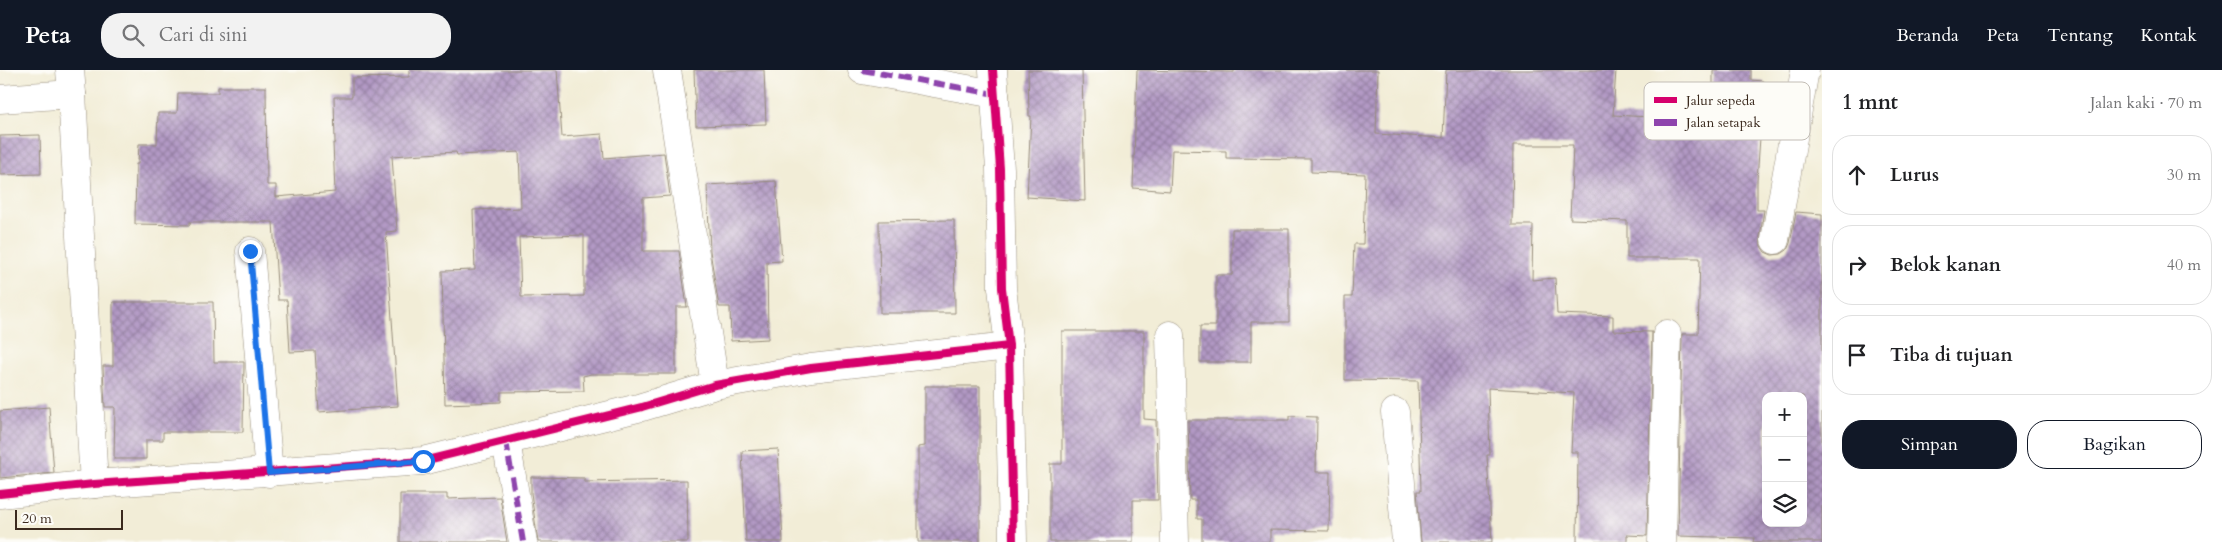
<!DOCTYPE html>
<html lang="id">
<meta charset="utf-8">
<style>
:root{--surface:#fff;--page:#f2f2f2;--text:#202124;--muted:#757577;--line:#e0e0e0;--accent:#111827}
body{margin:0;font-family:Cardo,serif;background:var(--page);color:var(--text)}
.controls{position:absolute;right:15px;bottom:15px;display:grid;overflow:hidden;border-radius:10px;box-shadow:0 5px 20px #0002}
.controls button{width:45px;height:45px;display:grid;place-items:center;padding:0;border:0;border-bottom:1px solid var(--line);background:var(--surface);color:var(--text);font:25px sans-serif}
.scale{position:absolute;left:15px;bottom:12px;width:108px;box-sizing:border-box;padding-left:5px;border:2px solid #3b2a1e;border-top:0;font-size:14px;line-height:18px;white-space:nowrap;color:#3b2a1e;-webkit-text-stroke:4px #fdfcf7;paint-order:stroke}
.stop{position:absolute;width:15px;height:15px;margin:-11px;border:4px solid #1a73e8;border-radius:50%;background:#fff}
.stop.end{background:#1a73e8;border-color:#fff;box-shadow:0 1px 5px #0008}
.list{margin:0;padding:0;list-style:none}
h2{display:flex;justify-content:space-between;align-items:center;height:65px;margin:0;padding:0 20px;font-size:21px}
h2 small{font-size:16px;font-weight:400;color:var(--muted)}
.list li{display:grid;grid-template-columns:32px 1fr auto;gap:15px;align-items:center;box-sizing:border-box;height:80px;margin:0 10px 10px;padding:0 10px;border:1px solid var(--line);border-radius:20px}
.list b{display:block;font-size:19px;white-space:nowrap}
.list em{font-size:16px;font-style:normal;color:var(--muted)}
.actions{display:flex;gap:10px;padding:15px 20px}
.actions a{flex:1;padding:11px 0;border:1px solid var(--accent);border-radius:20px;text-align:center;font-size:18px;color:var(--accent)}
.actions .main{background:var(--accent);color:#fff}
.icon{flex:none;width:28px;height:28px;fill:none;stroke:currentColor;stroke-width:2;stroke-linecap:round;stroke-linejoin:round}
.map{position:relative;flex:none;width:1822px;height:472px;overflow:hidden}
header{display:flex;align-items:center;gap:30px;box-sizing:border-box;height:70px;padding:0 25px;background:var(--accent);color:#fff}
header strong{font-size:24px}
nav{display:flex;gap:28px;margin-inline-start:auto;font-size:18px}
.search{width:350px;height:45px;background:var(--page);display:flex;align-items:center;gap:12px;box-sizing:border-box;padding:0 18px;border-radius:20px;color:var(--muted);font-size:19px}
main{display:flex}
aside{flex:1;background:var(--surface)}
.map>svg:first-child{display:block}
.building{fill:url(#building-cross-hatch);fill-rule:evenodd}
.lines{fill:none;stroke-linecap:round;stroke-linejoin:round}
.minor-casing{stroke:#968c7a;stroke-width:29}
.minor{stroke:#fff;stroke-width:28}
.quiet{stroke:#8e44ad;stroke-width:6;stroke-dasharray:12 6;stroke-linecap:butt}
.cycleway-casing{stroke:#fdfcf7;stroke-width:11}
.cycleway{stroke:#d6006c;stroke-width:8}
.route{stroke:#1a73e8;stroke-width:6}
.key{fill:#fdfcf7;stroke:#c3bdb6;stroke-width:1}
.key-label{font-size:14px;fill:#3b2a1e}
</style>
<header>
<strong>Peta</strong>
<div class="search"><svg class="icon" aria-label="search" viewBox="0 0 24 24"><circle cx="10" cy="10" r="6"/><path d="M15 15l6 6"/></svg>Cari di sini</div>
<nav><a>Beranda</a><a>Peta</a><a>Tentang</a><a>Kontak</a></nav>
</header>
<main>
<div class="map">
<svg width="1822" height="472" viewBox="0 0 1822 472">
<defs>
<pattern id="building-cross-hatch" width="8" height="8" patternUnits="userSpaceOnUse" patternTransform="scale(1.25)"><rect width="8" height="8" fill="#b299c5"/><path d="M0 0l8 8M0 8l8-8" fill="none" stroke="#927d9f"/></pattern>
</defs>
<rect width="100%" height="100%" fill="#fdfcf7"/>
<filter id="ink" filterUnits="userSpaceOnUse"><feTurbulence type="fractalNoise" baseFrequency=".02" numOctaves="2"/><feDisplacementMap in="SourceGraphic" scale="10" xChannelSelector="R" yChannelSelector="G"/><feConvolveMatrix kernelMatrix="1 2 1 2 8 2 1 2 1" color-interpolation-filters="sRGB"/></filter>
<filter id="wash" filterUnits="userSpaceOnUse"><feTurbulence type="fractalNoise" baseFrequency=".0096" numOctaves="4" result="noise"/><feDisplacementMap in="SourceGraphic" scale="20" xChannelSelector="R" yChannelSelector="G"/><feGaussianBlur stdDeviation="1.12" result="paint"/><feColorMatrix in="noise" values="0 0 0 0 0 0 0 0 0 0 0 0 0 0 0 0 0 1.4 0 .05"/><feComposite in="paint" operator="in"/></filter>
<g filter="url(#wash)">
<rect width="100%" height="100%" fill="#f2edd7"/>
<g id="blocks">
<!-- building -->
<g class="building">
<path d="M 409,0 L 557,0 L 562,67 L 602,64 L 604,88 L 664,83 L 670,126 L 643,128 L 643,181 L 679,181 L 687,237 L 676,237 L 676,304 L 591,304 L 583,306 L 584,321 L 501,322 L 501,332 L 445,334 L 442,201 L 475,200 L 473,140 L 521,138 L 519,82 L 457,85 L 456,82 L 392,86 L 397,161 L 386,162 L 398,336 L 319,342 L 315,281 L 290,282 L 287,230 L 278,230 L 273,152 L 190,152 L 190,155 L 135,154 L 136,94 L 138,94 L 139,74 L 157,74 L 158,43 L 177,43 L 178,23 L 218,23 L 218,17 L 266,17 L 267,115 L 276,115 L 276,127 L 335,122 L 333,73 L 335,73 L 334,27 L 352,27 L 352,8 L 409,7 ZM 584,165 L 584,226 L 521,227 L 519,167 Z"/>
<path d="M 694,0 L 764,0 L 766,54 L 696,56 Z"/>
<path d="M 1028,0 L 1082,0 L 1085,131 L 1027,127 L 1031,46 L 1029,46 Z"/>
<path d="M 1137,0 L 1234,2 L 1234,0 L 1378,0 L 1376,64 L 1443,68 L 1446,0 L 1616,0 L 1613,45 L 1668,48 L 1668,41 L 1688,42 L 1689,21 L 1713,21 L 1713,0 L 1751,0 L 1751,10 L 1764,11 L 1757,110 L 1757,140 L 1764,140 L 1760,167 L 1761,176 L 1765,182 L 1772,185 L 1781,184 L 1787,180 L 1790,173 L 1796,142 L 1822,144 L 1822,472 L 1753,472 L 1754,468 L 1678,466 L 1682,264 L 1698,264 L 1700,188 L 1627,188 L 1627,151 L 1570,149 L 1573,75 L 1513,75 L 1512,155 L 1533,155 L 1532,210 L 1555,208 L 1557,244 L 1613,246 L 1613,261 L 1652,262 L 1647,466 L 1627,465 L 1627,472 L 1577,472 L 1578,382 L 1571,382 L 1574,323 L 1488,318 L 1490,385 L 1487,385 L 1492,472 L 1421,472 L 1417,421 L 1421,421 L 1418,311 L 1345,310 L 1345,227 L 1352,227 L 1354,174 L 1363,174 L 1365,104 L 1311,102 L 1311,89 L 1226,88 L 1226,81 L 1172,80 L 1170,121 L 1133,118 ZM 1766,326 L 1803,326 L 1803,453 L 1766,453 Z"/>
<path d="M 40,65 L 41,104 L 0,105 L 0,66 Z"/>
<path d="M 776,111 L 782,191 L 767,192 L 768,269 L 731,271 L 730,237 L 719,237 L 710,181 L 707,115 Z"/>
<path d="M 954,150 L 955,243 L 880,243 L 879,151 Z"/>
<path d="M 1232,159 L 1289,159 L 1289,252 L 1251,252 L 1251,292 L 1200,292 L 1200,256 L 1216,256 L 1216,205 L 1232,205 Z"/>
<path d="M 113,232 L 213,232 L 214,292 L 244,292 L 243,362 L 163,362 L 163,370 L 146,370 L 146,389 L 114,389 L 115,337 L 105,337 L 103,299 L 103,296 L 113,296 Z"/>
<path d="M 1062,261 L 1144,261 L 1144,349 L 1156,350 L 1158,430 L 1133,430 L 1133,472 L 1050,472 L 1050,394 L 1062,394 Z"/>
<path d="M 925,316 L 980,316 L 980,472 L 918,472 L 918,377 L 925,376 Z"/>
<path d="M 49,337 L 54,403 L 0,408 L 0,341 Z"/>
<path d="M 1289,346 L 1317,347 L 1316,402 L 1330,402 L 1329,461 L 1270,460 L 1270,472 L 1202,472 L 1202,449 L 1197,449 L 1197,430 L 1190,430 L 1188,350 L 1289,350 Z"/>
<path d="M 778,379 L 783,472 L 746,472 L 742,381 Z"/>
<path d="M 531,407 L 584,408 L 584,412 L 687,410 L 688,472 L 538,472 L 531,423 Z"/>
<path d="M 400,424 L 447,424 L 447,429 L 500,427 L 507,472 L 400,472 Z"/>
</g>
</g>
</g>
<g filter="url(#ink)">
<use href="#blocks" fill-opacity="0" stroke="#968c7a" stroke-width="1"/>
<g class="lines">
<!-- minor casing -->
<g class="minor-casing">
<g id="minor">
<path d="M 70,0 L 72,24"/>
<path d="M 667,0 L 715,315"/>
<path d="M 862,0 L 995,24"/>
<path d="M 993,0 L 1000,99 L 1002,218 L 1009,276 L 1013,472"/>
<path d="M 0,29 L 72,24 L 94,414"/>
<path d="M 1775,170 L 1805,0"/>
<path d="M 250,181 L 269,403"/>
<path d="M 1170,265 L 1175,472"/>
<path d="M 1395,342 L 1406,472"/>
<path d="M 506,371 L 523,472"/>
<path d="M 0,424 L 94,414 L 423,391 L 642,337 L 715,315 L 811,298 L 1009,276"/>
<path d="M 1662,472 L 1667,264"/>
</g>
</g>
<!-- minor -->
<use href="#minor" class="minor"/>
<!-- quiet -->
<g class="quiet">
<path d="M 862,0 L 995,24"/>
<path d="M 506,371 L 523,472"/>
</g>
<!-- cycleway casing -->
<g class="cycleway-casing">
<g id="cycleway">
<path d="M 993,0 L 1000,99 L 1002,218 L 1009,276 L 1013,472"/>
<path d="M 0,424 L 94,414 L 423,391 L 642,337 L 715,315 L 811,298 L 1009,276"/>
</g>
</g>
<!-- cycleway -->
<use href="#cycleway" class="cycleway"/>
</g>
</g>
<g class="lines" filter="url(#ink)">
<!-- route -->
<path class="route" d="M 250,181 L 269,403 L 423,391"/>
</g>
<!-- legend -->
<rect x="1644" y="12" width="166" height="58" rx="8" class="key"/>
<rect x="1654" y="27" width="23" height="6" fill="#d6006c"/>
<rect x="1654" y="49" width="23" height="7" fill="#8e44ad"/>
<g class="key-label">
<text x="1686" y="35">Jalur sepeda</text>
<text x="1686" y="57">Jalan setapak</text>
</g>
</svg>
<div class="controls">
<button>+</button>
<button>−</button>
<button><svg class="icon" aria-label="layers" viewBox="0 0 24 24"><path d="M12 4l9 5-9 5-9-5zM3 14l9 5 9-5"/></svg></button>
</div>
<div class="scale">20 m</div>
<div class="stop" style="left:423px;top:391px"></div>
<div class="stop end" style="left:250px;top:181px"></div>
</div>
<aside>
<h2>1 mnt<small>Jalan kaki · 70 m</small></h2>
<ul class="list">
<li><svg class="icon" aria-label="ahead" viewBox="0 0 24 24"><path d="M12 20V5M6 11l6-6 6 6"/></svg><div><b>Lurus</b></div><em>30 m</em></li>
<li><svg class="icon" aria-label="right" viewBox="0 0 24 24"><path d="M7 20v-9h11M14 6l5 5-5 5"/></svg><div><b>Belok kanan</b></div><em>40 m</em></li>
<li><svg class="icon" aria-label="arrive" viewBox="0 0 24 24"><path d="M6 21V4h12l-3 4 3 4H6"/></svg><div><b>Tiba di tujuan</b></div></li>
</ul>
<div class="actions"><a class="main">Simpan</a><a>Bagikan</a></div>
</aside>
</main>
